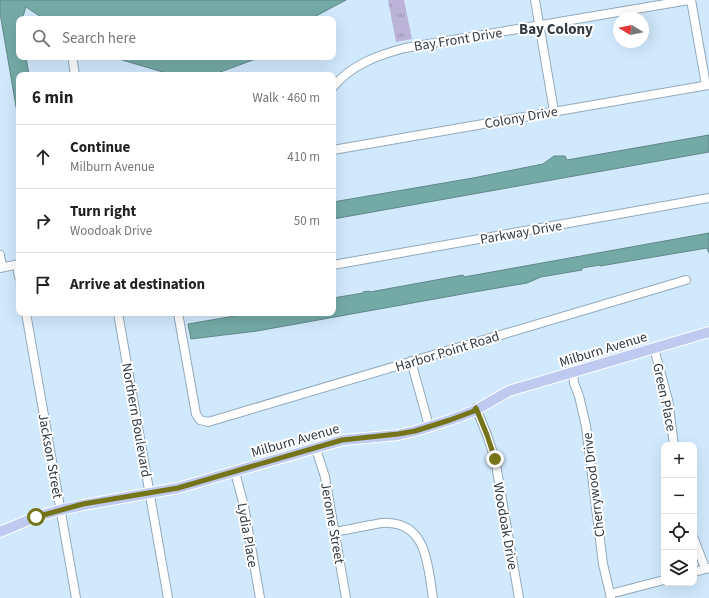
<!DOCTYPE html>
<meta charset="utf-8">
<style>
:root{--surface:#fff;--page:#f2f2f2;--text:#222;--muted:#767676;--line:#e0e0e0}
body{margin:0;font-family:"Source Sans 3",sans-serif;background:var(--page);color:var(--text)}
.controls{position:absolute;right:12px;bottom:12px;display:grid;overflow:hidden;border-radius:8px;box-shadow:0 4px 16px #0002}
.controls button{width:36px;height:36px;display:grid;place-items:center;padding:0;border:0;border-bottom:1px solid var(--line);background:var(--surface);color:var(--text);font:20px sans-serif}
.compass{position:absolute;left:613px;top:12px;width:36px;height:36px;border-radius:50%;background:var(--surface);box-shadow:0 4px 16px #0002;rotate:280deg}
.stop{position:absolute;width:12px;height:12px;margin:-9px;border:3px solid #757419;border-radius:50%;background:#fff}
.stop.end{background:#757419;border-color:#fff;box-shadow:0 1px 4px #0008}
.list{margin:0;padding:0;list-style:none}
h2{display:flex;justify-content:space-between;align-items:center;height:52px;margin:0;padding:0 16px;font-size:17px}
h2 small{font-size:13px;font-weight:400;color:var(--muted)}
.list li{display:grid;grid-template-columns:26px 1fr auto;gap:12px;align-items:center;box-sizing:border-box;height:64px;padding:0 16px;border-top:1px solid var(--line)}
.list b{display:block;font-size:15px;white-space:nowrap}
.list p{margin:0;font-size:13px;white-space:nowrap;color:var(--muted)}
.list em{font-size:13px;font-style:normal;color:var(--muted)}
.icon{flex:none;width:22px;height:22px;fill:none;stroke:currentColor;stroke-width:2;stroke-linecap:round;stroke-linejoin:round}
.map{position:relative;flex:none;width:709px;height:598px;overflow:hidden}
.search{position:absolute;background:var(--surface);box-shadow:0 4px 16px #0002;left:16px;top:16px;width:320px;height:44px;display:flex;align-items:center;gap:10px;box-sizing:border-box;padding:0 14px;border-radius:8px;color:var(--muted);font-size:15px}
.panel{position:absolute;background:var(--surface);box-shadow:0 4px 16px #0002;left:16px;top:72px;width:320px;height:244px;border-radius:8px}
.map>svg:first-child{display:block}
.grass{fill:url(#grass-tufts)}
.water{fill:#74aaa6;stroke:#608888}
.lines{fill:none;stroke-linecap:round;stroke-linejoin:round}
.minor-casing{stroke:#92a9bb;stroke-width:10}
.major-casing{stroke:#fff;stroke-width:12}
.minor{stroke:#fff;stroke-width:8}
.major{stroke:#becaf0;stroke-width:10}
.route{stroke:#757419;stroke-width:5}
.labels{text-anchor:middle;stroke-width:4;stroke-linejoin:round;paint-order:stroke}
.street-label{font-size:14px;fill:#313a42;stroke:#fff}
.neighbourhood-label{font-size:15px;font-weight:bold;fill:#313a42;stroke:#fff}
</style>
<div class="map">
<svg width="709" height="598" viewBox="0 0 709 598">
<defs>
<pattern id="grass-tufts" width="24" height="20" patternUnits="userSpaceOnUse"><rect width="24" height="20" fill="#bcb3d9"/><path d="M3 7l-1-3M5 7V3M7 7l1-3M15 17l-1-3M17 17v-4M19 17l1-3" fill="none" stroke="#9993b2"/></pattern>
</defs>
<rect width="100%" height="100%" fill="#d1e9fd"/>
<!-- grass -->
<path class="grass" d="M 388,0 L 404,0 L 412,39 L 396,42 Z"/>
<!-- water -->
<g class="water">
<path d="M 0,0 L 346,0 L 314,17 L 314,19 L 44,19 L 26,7 L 22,19 L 19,19 L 19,57 L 26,57 L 29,75 L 19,75 L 19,124 L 0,13 Z"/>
<path d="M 112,57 L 261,57 L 212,75 L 173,75 Z"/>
<path d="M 709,135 L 709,152 L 333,219 L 333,202 L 473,178 L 543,164 L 554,156 L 565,156 L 567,160 Z"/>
<path d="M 709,233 L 709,253 L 707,248 L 600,266 L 600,265 L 582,268 L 582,270 L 541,277 L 527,283 L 468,293 L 257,331 L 191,339 L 188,324 L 252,313 L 333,313 L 333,298 L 363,293 L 363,292 L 369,291 L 370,292 L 463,275 L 464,277 Z"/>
</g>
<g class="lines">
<!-- minor casing -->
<g class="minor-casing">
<g id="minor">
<path d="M 535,0 L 554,111"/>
<path d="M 691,0 L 706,85"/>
<path d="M 73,62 L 75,75"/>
<path d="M 333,87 C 351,65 378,55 405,48 L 689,0"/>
<path d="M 333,150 L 709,85"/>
<path d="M 0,255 L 2,267"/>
<path d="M 17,265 L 19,277"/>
<path d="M 333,265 L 709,198"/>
<path d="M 0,268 L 19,264"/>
<path d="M 26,313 L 76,598"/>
<path d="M 118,313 L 168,598"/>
<path d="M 178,313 L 196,414 L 200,420 L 208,422 L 686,280"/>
<path d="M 654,348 L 668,400 L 674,445"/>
<path d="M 411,361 L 429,426"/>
<path d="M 573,373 L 574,383 L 579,396 L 586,426 L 603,564 L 611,598"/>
<path d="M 476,408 L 487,435 L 495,459 L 519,598"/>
<path d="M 316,449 L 325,477 L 346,598"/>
<path d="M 235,472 L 244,506 L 260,598"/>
<path d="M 334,532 C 347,530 359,527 371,525 C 377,524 383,522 389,523 C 428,525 428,569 433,598"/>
<path d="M 694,539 L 705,568"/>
<path d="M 694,572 L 709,568"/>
<path d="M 610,594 L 664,580"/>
</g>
</g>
<!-- major casing -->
<g class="major-casing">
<path id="major" d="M 0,532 L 36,517 L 60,510 L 83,505 L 178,488 L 343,440 L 398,435 L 415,431 L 450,420 L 474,411 L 509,391 L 709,332"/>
</g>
<!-- minor -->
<use href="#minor" class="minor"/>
<!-- major -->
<use href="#major" class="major"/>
</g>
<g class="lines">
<!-- route -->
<path class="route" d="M 36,517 L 83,504 L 178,488 L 342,440 L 398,434 L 415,431 L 450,420 L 474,411 L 476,408 L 487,435 L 495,459"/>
</g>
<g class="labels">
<!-- street labels -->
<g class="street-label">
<text transform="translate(458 39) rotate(-9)" y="5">Bay Front Drive</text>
<text transform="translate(521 117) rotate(-10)" y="5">Colony Drive</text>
<text transform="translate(521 232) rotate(-10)" y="5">Parkway Drive</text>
<text transform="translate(603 349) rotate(-17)" y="5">Milburn Avenue</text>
<text transform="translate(447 351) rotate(-17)" y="5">Harbor Point Road</text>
<text transform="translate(665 397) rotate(78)" y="5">Green Place</text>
<text transform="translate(137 420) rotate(80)" y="5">Northern Boulevard</text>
<text transform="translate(295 440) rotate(-16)" y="5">Milburn Avenue</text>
<text transform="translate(51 456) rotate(80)" y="5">Jackson Street</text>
<text transform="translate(593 485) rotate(-97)" y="5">Cherrywood Drive</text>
<text transform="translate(333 523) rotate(80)" y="5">Jerome Street</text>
<text transform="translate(506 526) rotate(80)" y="5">Woodoak Drive</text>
<text transform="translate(248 535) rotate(80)" y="5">Lydia Place</text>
</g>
<!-- neighbourhood labels -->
<g class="neighbourhood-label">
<text x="556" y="34">Bay Colony</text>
</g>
</g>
</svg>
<div class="controls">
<button>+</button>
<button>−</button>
<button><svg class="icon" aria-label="locate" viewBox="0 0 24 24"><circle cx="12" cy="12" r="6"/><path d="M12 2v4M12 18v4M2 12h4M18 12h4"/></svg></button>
<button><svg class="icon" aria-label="layers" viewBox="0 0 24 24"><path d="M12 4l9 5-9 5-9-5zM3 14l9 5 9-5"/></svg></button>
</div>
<svg class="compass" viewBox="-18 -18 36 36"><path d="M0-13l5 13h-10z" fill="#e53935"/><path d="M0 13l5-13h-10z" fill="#767676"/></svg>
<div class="stop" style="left:36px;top:517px"></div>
<div class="stop end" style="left:495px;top:459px"></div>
<div class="search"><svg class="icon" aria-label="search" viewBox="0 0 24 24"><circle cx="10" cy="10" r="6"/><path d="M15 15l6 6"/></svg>Search here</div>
<section class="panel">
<h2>6 min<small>Walk · 460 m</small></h2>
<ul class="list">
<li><svg class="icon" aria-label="ahead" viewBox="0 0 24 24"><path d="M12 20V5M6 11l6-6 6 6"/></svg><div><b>Continue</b><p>Milburn Avenue</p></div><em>410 m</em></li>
<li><svg class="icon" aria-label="right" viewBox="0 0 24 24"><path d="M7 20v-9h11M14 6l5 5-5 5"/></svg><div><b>Turn right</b><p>Woodoak Drive</p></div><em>50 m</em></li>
<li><svg class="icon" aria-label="arrive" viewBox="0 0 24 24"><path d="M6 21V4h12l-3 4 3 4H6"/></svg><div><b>Arrive at destination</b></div></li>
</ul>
</section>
</div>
